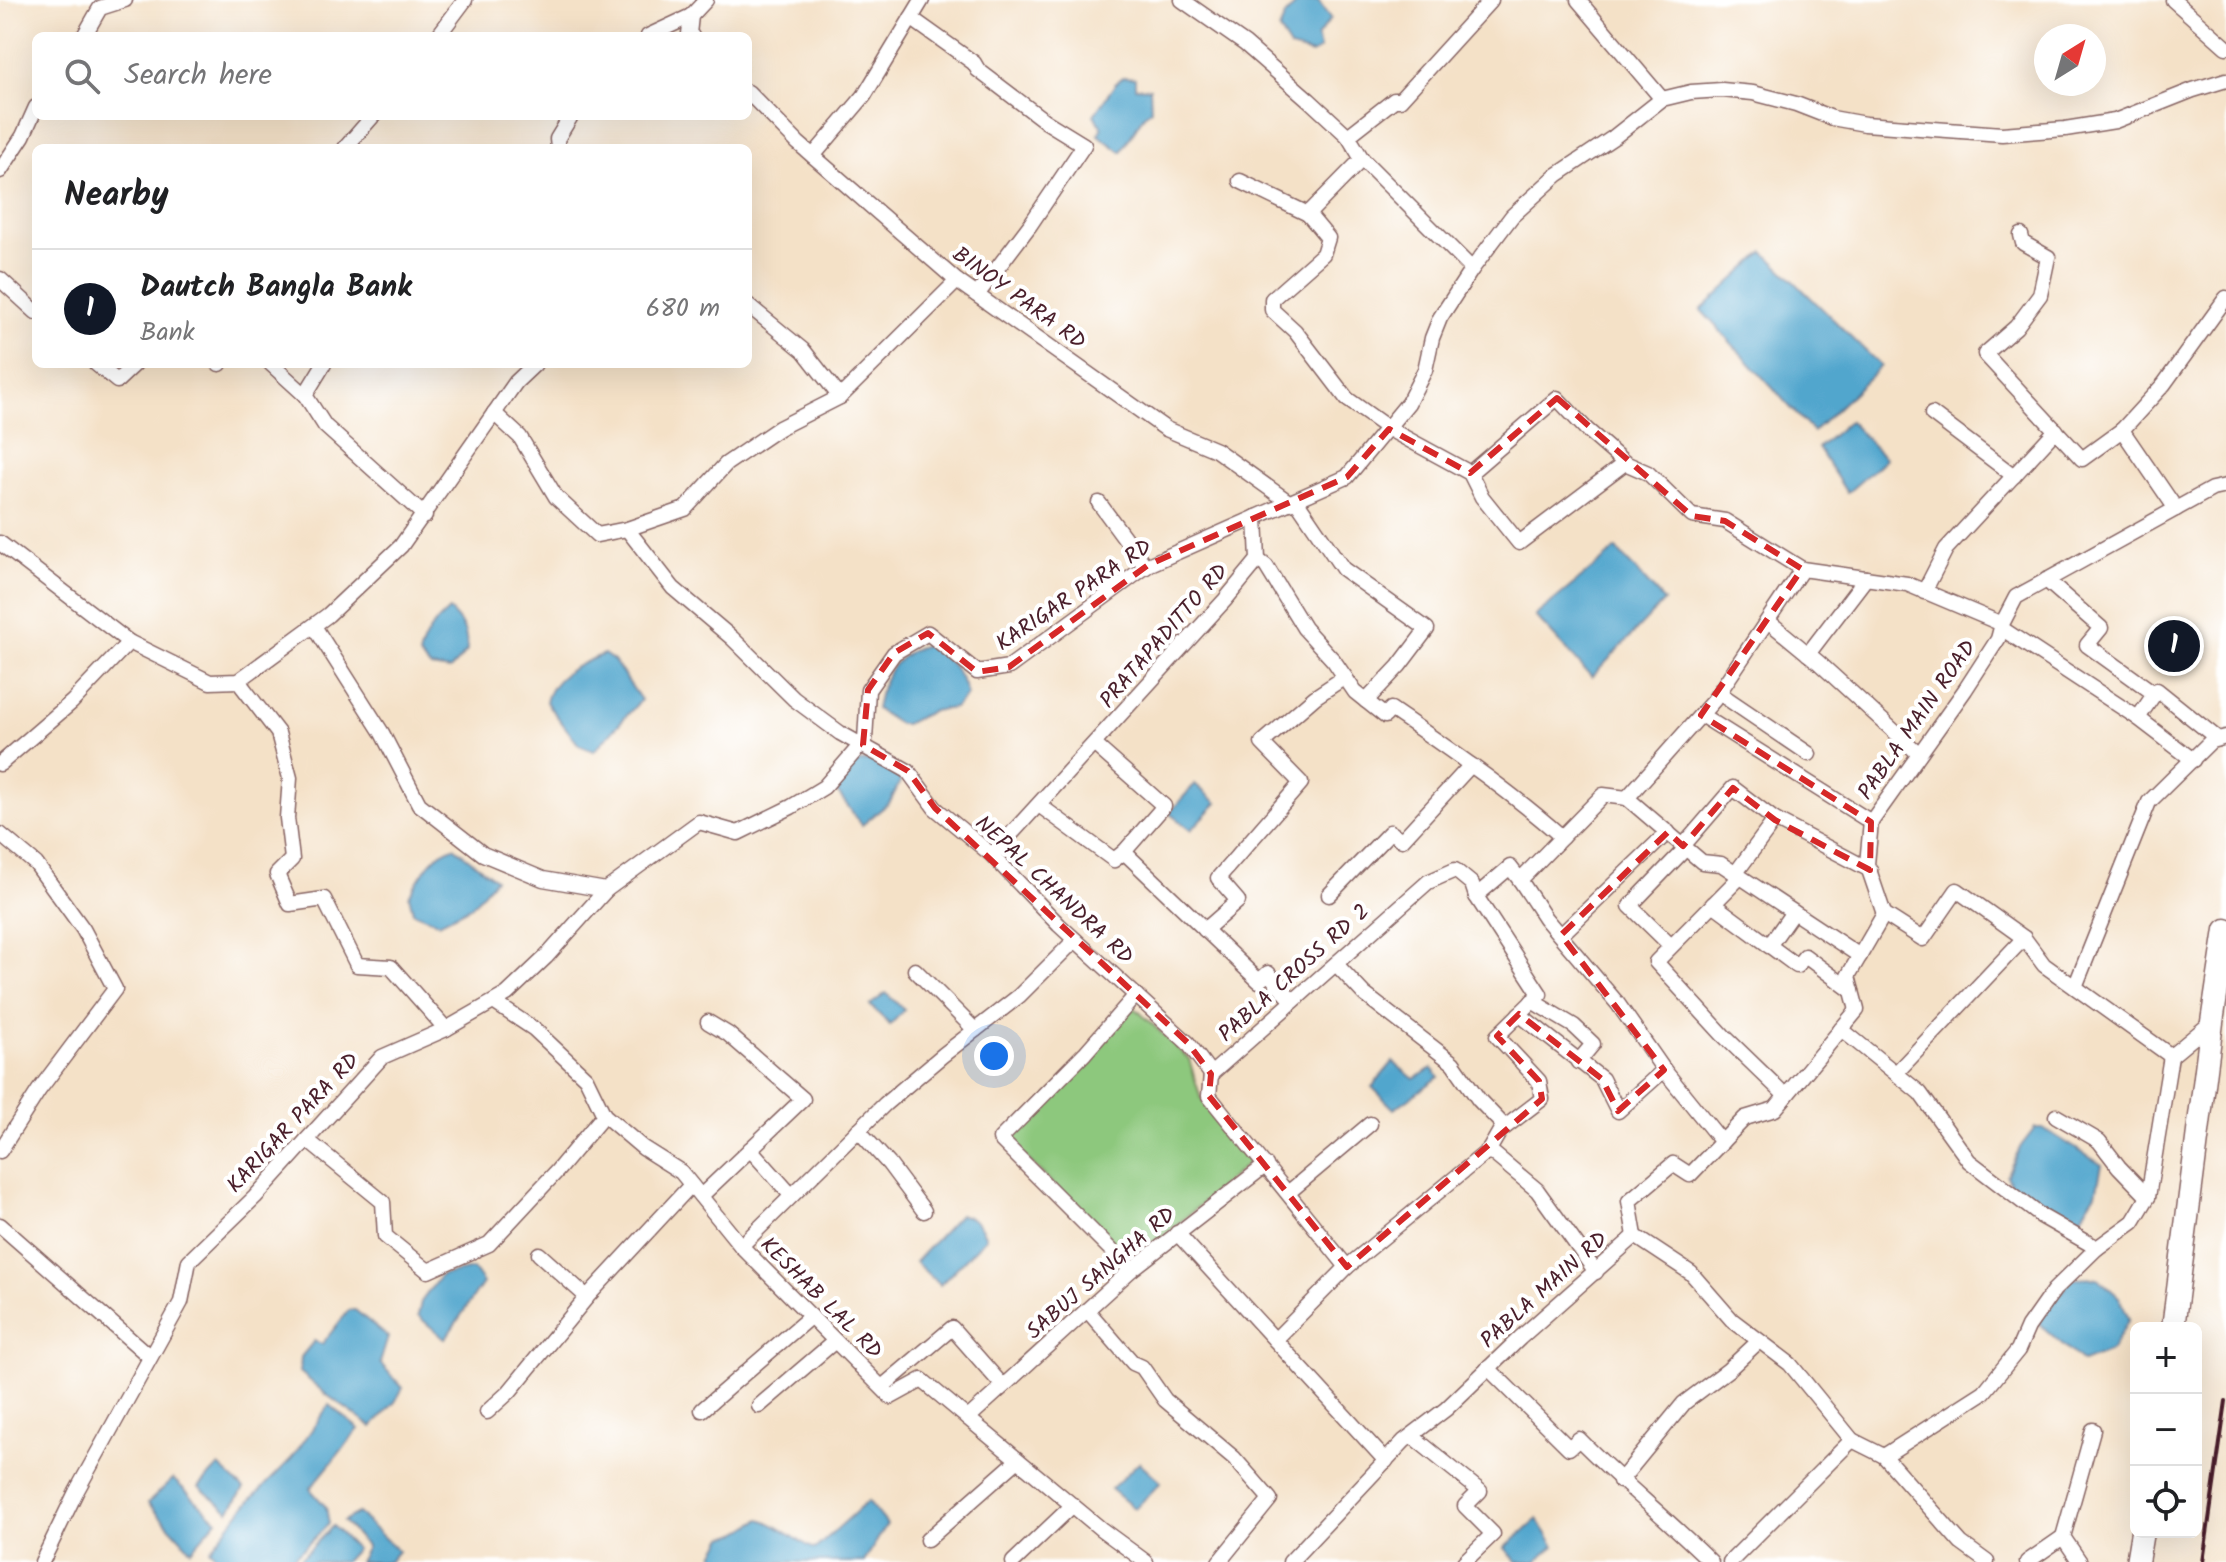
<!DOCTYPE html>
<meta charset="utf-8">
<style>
:root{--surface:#fff;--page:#f2f2f2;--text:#202124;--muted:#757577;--line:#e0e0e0;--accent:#111827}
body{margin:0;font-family:Kalam,sans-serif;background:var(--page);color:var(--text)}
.controls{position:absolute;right:24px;bottom:24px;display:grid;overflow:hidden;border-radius:12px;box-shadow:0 8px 32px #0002}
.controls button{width:72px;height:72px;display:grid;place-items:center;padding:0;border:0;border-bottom:2px solid var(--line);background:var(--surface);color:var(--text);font:40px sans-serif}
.compass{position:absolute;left:2034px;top:24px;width:72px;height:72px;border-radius:50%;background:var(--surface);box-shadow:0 8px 32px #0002;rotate:37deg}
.you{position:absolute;left:994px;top:1056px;width:28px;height:28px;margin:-20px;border:6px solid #fff;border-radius:50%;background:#1a73e8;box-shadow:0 0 0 12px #1a73e833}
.badge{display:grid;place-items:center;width:52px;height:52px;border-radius:50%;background:var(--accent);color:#fff;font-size:26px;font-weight:700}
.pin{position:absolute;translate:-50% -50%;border:4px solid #fff;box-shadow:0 2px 8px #0006}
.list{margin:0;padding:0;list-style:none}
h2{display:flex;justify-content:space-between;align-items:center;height:104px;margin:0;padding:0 32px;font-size:34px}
h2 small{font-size:26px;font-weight:400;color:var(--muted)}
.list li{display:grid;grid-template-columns:52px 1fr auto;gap:24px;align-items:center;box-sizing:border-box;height:120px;padding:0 32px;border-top:2px solid var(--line)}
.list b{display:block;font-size:30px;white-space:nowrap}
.list p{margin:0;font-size:26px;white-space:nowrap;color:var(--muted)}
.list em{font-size:26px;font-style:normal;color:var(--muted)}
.icon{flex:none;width:44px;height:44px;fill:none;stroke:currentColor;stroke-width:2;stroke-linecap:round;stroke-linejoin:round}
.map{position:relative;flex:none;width:2226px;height:1562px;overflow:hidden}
.search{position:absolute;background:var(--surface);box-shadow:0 8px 32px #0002;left:32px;top:32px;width:720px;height:88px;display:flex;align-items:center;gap:20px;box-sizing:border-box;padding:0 28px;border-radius:12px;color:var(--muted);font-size:30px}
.panel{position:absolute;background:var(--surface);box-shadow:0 8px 32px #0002;left:32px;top:144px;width:720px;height:224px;border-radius:12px}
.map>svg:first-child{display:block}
.green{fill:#8dc87d;stroke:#6c7454;stroke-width:2}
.water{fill:#51a6cd;stroke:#4e627c;stroke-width:2}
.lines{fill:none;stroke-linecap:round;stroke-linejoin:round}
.minor-casing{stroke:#866362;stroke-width:17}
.trunk-casing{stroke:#866362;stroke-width:25}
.minor{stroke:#fff;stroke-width:14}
.trunk{stroke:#fff;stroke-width:22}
.rail{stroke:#4a1f2b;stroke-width:4}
.marked{fill:none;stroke:#d62828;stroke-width:6;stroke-dasharray:16 10;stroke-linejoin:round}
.labels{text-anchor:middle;stroke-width:8;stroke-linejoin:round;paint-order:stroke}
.street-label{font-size:22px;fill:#4a1f2b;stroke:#fff}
</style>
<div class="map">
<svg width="2226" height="1562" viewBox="0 0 2226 1562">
<rect width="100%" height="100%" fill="#fff"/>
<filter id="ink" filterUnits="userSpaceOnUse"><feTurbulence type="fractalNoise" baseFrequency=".0125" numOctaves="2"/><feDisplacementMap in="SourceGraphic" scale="16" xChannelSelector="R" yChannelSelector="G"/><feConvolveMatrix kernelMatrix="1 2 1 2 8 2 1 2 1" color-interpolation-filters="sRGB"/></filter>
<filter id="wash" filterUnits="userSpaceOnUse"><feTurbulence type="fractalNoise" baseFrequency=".006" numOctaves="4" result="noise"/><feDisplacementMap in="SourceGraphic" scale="32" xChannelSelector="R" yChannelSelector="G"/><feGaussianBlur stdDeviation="1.8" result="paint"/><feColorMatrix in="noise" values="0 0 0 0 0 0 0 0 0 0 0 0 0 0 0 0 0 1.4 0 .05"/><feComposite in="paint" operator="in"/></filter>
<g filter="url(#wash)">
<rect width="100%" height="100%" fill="#f4e1c7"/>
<!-- green -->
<path class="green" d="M 1134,1007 L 1189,1059 L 1201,1099 L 1252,1160 L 1133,1263 L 1007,1139 Z"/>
<!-- water -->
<g class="water">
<path d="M 1318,0 L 1331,18 L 1317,37 L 1320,49 L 1312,54 L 1290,48 L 1279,30 L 1285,16 L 1297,3 Z"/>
<path d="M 1123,77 L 1135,78 L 1135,87 L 1150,88 L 1151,110 L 1144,115 L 1121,152 L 1098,135 L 1102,127 L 1094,115 L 1116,83 Z"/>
<path d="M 1764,252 L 1881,366 L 1813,432 L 1701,310 Z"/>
<path d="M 1849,421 L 1886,459 L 1847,493 L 1818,448 Z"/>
<path d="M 1616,549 L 1664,601 L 1592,677 L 1535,616 Z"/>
<path d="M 449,610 C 463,623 467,632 467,651 L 450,670 L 430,667 L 419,656 C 424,635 433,624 449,610 Z"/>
<path d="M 929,644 C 948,658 961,672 967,695 L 954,708 L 932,711 L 905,724 L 899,724 L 876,709 C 881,677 897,652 929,644 Z"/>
<path d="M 604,654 L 614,661 L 641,700 L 594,751 L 579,745 L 546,702 C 552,675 580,664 604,654 Z"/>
<path d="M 872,760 L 888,768 L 901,780 L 890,802 L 862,825 L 835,789 L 854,763 Z"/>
<path d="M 1195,784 L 1217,803 L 1191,830 L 1169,813 Z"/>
<path d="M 454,847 L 495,879 L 472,906 L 439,923 L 413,912 L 409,896 C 420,878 431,853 454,847 Z"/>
<path d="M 886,993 L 904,1010 L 890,1025 L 870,1005 Z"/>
<path d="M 1393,1062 L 1414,1079 L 1432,1068 L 1439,1077 L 1394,1109 L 1372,1087 Z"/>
<path d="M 2035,1128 L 2043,1128 L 2102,1165 L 2096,1193 L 2078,1221 L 2013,1190 L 2006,1176 L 2021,1146 Z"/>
<path d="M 959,1215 C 972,1215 982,1226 986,1238 L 940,1285 L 915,1262 Z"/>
<path d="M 473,1269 L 483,1283 L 445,1339 L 418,1316 L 421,1302 L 441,1275 Z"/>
<path d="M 2098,1278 L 2119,1297 L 2129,1319 L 2112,1350 L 2083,1362 L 2037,1322 L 2072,1279 Z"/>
<path d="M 349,1310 L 355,1310 L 388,1337 L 380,1363 L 403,1388 L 395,1402 L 372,1427 L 327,1395 L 300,1372 L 301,1357 L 314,1341 L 322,1344 Z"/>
<path d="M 329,1405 L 359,1429 L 310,1489 L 326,1507 L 329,1524 L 289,1562 L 282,1555 L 274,1562 L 222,1562 L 210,1550 L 243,1508 L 292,1458 Z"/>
<path d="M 1139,1462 L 1161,1482 L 1135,1509 L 1111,1489 Z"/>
<path d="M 219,1466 L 244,1489 L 229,1511 L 199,1487 Z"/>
<path d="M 173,1479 L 217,1520 L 191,1550 L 148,1503 Z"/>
<path d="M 868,1501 L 887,1524 L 864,1562 L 714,1562 L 715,1552 L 724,1537 C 741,1534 746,1527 761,1519 C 781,1526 796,1541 815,1549 Z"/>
<path d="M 358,1513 L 398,1551 L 389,1562 L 359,1562 L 367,1547 L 343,1521 Z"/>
<path d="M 1537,1519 L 1555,1546 L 1536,1562 L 1517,1562 L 1505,1548 Z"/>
<path d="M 333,1526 L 356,1549 L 344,1562 L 297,1562 Z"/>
</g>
</g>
<g filter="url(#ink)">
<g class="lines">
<!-- minor casing -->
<g class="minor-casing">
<g id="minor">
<path d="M 1182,0 L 1245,44 L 1309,100 L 1348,136 L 1362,159 L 1308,214 L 1240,181"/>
<path d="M 1578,0 L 1662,99"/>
<path d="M 2173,0 L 2226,47"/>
<path d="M 911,18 L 974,63 L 978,70 L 1045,121 L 1084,145 L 1030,225 L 977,295"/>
<path d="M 84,36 L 100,8 L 125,0"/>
<path d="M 438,36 L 465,0"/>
<path d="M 648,36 L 691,16"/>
<path d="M 692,36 L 689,34 L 691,16 L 706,0"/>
<path d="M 748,92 L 798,143 L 957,281 L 1166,429 L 1216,450 L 1290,503"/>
<path d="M 1348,136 L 1394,100 L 1400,100 L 1491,0"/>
<path d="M 345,148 L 373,116"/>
<path d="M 558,148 L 557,139 L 571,116"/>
<path d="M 813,156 L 864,96 L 922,0"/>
<path d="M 1362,159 L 1472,269"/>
<path d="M 0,171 L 23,136 L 36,107"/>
<path d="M 1308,214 L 1328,238 L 1323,254 L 1272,299 L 1272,310 L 1295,331 L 1347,399 L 1389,429 L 1470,473 L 1482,497 L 1519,543 L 1625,463 L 1648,473 L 1692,516 L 1725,521 L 1802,569 L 1907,584 L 2002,624"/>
<path d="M 2021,235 L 2023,243 L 2048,257 L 2040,295 L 2016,327 L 1985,354 L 2082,459 L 2122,430 L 2176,509"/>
<path d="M 0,279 L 36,312"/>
<path d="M 748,305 L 804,351 L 840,397"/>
<path d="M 96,364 L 117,381 L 135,364"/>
<path d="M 219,364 L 220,364"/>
<path d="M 271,364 L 305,395"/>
<path d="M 324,364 L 305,395 L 325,426 L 425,516"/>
<path d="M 494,413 L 520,437 L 556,497 L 597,535 L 627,529 L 685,509 L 726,464 L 779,428 L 840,397 L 957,281"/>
<path d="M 1932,414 L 2014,476"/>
<path d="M 2122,430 L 2164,384 L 2226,298"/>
<path d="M 1470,473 L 1557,398 L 1587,430 L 1625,463"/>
<path d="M 1296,500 L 1343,569 L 1427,629 L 1399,666 L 1366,701"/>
<path d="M 1099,503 L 1146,567"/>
<path d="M 627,529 L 673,588 L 732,638 L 794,699 L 840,733 L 908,771 L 935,808 L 992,855 L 1059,925 L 1188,1043 L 1211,1074"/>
<path d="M 0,543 L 129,642 L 210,682 L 238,681 L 328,615 L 401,546 L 516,382 L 535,364"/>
<path d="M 1258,560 L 1266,566 L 1304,628 L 1334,661 L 1355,692 L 1385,716 L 1391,709 C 1450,750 1509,790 1562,837"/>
<path d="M 2046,580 L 2101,628 L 2087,645 L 2155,694"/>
<path d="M 1924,592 L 1946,549 L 2056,430"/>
<path d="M 1768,621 L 1818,662 L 1919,754"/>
<path d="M 314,626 L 382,733 L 419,804 L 483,854 L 543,879 L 606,890"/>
<path d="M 2001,628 L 2138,718 L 2193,760"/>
<path d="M 1808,654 L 1866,578"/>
<path d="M 238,681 L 278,733 L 290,778 L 287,818 L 292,859 L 277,874 L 290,904 L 324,899 L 357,965 L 391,967 L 446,1029"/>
<path d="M 1719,693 L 1809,754"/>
<path d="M 1701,715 L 1871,822"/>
<path d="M 2138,718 L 2157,690 L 2218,739"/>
<path d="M 1095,745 L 1164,806 L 1124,852"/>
<path d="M 0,764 L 72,702 L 129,642"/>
<path d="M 1627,798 L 1714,700 L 1802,569"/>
<path d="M 1627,798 L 1702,862 L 1721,864 L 1860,956"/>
<path d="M 1039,805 L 1114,860 L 1124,852 L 1259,981 L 1268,973 L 1293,1001"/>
<path d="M 0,834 L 36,864 L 83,929 L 115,989 L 39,1090 L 0,1151"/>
<path d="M 1683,846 L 1733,788 L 1775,820 L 1870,870"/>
<path d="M 992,855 L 1225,600 L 1258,560 L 1256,517"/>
<path d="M 1735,874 L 1775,820"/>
<path d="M 1740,877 L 1656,962 L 1723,1035 L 1786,1096"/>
<path d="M 1520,880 L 1545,918 L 1618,1004 L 1664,1070 L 1722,1142"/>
<path d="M 1329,895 L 1390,832 L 1402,840 L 1471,765"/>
<path d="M 1476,896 L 1540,994 L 1497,1036 L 1539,1081 L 1542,1099 L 1500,1131 L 1489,1150"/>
<path d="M 1713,904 L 1797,966 L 1805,956 L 1852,991"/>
<path d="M 1884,914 L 1867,864 L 1871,822 L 1965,690 L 1998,639 L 2002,624 L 2016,597 L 2212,489 L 2226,486"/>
<path d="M 1884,914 L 1923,939 L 1957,890 L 2024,938 L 2044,965 L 2171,1056"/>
<path d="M 1205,930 L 1238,901 L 1218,878 L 1301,783 L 1262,743 L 1315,697 L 1345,677"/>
<path d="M 1561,935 L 1668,832"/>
<path d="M 1671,946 L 1630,906 L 1686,848"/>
<path d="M 1769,946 L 1793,912"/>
<path d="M 1336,964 L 1364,994 L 1453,1063 L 1479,1100 L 1505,1127"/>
<path d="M 915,970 L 975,1030"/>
<path d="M 2075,987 L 2149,802 L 2211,741 L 2226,737"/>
<path d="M 1532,1001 L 1574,1026 L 1593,1044 L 1578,1062"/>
<path d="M 495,1003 L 534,1029 L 586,1078 L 604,1115 L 643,1148 L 681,1172 L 741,1246 L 891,1397 L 922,1380 L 1101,1529 L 1146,1562"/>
<path d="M 1519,1014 L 1602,1079 L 1618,1111 L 1664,1070"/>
<path d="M 1841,1029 L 1920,1093 L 1969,1161 L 2041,1216 L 2097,1248"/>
<path d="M 1896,1073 L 2024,938"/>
<path d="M 2056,1116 L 2099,1141 L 2119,1167 L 2148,1197"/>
<path d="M 858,1130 L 889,1164 L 924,1211"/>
<path d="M 307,1140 L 383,1202 L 385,1236 L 428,1271 L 489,1244 L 557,1171 L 604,1115"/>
<path d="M 750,1149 L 791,1195"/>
<path d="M 1289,1192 L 1370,1124"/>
<path d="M 701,1196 L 803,1099 L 728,1034 L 708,1022"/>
<path d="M 0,1225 L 150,1357"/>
<path d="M 1177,1233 L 1386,1461"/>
<path d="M 1635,1236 L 1691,1273 L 1732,1320 L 1790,1364 L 1852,1440 L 1884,1456 L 1961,1543 L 1987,1562"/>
<path d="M 1635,1236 L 1629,1201 L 1673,1164 L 1690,1175 L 1745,1118 L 1775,1109 L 1857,1010 L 1848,976 L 1884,914"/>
<path d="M 741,1246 L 885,1104 L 943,1055 L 1019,996 L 1075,940"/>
<path d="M 539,1254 L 587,1297 L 691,1185"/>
<path d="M 1131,1270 L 1000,1139 L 1085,1053 L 1136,995"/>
<path d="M 1596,1272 L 1537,1190 L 1489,1150 L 1347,1267 L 1209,1096 L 1211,1074 L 1428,882 L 1455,870 L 1472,884 L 1476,896 L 1510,867 L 1520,880 L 1603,795 L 1627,798"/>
<path d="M 1087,1310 L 1133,1363 L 1142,1367 L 1165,1400 L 1234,1458 L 1270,1499 L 1219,1562"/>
<path d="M 1275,1340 L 1347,1267"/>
<path d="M 1488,1368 L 1569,1448 L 1579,1439 C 1621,1482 1668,1519 1711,1562"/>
<path d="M 882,1387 L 952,1328 L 1003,1386"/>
<path d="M 759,1406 L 835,1341"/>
<path d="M 702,1410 L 811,1316"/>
<path d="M 487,1412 L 509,1392 L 587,1297"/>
<path d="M 968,1418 L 1131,1270 L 1266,1165"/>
<path d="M 1412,1436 L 1480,1491 L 1465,1506 L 1493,1534 L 1464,1562"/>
<path d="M 1884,1456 L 1984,1392 L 2018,1350 L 2028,1327 L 2054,1290 L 2097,1248 L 2133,1222 L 2148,1197 L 2171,1056 L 2212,1022"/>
<path d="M 1620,1481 L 1684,1403 L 1728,1370 L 1759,1341"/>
<path d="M 927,1540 L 1018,1460"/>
<path d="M 42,1562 L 76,1492 L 181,1302 L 189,1261 L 255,1197 L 382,1057 L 446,1029 L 507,994 L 546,957 L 606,890 L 699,822 L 738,833 L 791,807 L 824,787 L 865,740 L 868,690 L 894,653 L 928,633 L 977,672 L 1009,667 L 1148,565 L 1347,477 L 1408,403 L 1425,370 L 1432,338 L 1440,318 L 1472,269 L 1512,216 L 1557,175 L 1614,137 L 1662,99 L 1691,92 L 1722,90 L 1753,93 L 1796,104 L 1832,118 L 1865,124 L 2002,134 L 2065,129 L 2115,121 L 2193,90 L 2226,80"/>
<path d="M 1013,1562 L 1073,1505"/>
<path d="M 1290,1562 L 1404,1441 L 1446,1409 L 1520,1338 L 1635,1236"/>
<path d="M 1730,1562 L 1852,1440"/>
<path d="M 2027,1562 L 2063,1537"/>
<path d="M 2080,1562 L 2063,1537 L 2093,1430"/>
</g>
</g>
<!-- trunk casing -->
<g class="trunk-casing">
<g id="trunk">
<path d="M 2173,1328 L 2212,1022 L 2226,930"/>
<path d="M 2137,1562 L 2142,1532"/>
</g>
</g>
<!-- minor -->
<use href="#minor" class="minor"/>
<!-- trunk -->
<use href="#trunk" class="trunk"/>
<!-- rail -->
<path class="rail" d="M 2203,1562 L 2226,1401"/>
</g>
</g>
<!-- marked area -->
<path class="marked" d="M 1557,398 L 1692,516 L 1725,521 L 1802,569 L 1701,715 L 1871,822 L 1870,870 L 1775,820 L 1733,788 L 1683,846 L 1668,832 L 1561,935 L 1664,1070 L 1618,1111 L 1602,1079 L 1519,1014 L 1497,1036 L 1539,1081 L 1542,1099 L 1347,1267 L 1209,1096 L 1211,1074 L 1188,1043 L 935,808 L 908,771 L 863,745 L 868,690 L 894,653 L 928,633 L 977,672 L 1009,667 L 1148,565 L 1347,477 L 1389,429 L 1470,473 Z"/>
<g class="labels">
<!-- street labels -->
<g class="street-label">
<text transform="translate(1020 297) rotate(36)" y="8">BINOY PARA RD</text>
<text transform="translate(1073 594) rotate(-34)" y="8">KARIGAR PARA RD</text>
<text transform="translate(1163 635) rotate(-49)" y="8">PRATAPADITTO RD</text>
<text transform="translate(1916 719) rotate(-55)" y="8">PABLA MAIN ROAD</text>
<text transform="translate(1055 889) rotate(43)" y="8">NEPAL CHANDRA RD</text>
<text transform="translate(1293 972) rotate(-42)" y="8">PABLA CROSS RD 2</text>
<text transform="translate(292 1122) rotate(-47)" y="8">KARIGAR PARA RD</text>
<text transform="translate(1100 1272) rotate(-41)" y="8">SABUJ SANGHA RD</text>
<text transform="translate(1543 1289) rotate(-42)" y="8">PABLA MAIN RD</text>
<text transform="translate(822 1297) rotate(45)" y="8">KESHAB LAL RD</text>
</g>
</g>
</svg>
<div class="controls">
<button>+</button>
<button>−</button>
<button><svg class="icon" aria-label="locate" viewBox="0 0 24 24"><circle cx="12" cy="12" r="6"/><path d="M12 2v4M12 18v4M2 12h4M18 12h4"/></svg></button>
</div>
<svg class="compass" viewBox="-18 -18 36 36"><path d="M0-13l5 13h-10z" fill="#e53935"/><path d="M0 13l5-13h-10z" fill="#757577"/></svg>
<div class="you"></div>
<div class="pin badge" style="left:2174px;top:646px">1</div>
<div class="search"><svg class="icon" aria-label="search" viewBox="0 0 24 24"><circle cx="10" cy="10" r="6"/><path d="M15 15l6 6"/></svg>Search here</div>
<section class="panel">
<h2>Nearby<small></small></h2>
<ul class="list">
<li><span class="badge">1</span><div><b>Dautch Bangla Bank</b><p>Bank</p></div><em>680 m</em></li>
</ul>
</section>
</div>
